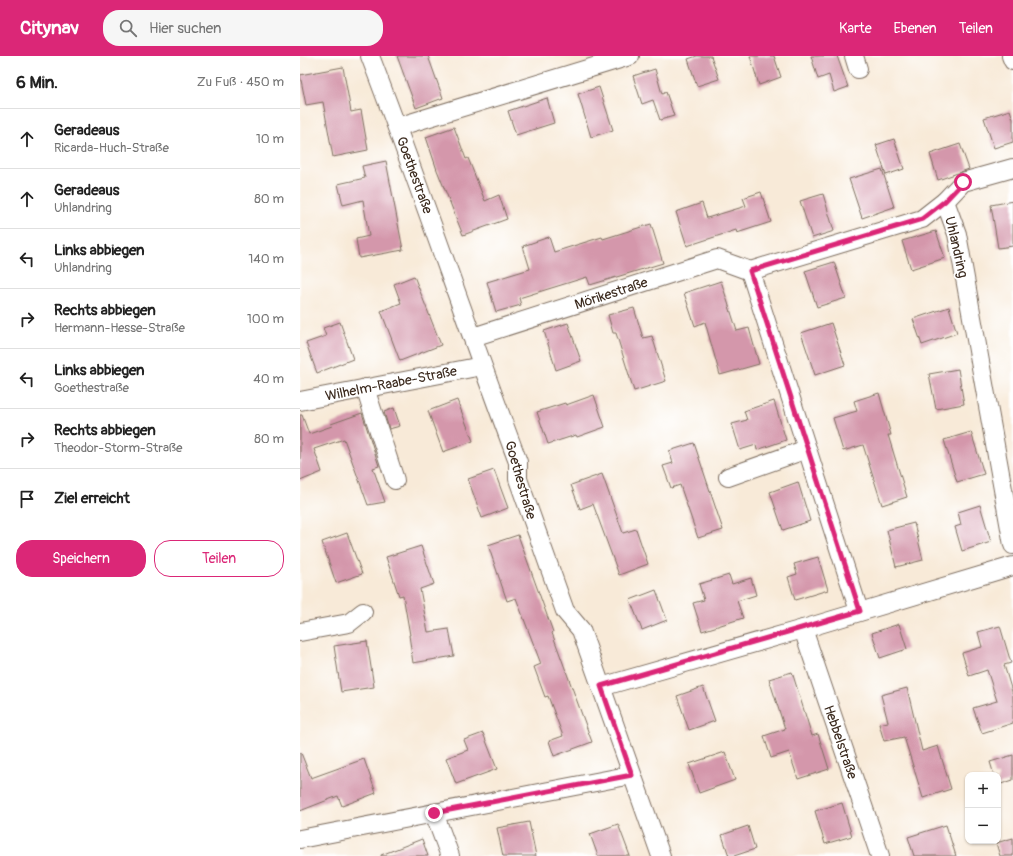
<!DOCTYPE html>
<html lang="de">
<meta charset="utf-8">
<style>
:root{--surface:#fff;--page:#f6f6f6;--text:#222;--muted:#767676;--line:#e0e0e0;--accent:#db2777}
body{margin:0;font-family:Pangolin,sans-serif;background:var(--page);color:var(--text)}
.controls{position:absolute;right:12px;bottom:12px;display:grid;overflow:hidden;border-radius:8px;box-shadow:0 1px 3px #0004}
.controls button{width:36px;height:36px;display:grid;place-items:center;padding:0;border:0;border-bottom:1px solid var(--line);background:var(--surface);color:var(--text);font:20px sans-serif}
.stop{position:absolute;width:12px;height:12px;margin:-9px;border:3px solid #db2777;border-radius:50%;background:#fff}
.stop.end{background:#db2777;border-color:#fff;box-shadow:0 1px 4px #0008}
.list{margin:0;padding:0;list-style:none}
h2{display:flex;justify-content:space-between;align-items:center;height:52px;margin:0;padding:0 16px;font-size:17px}
h2 small{font-size:13px;font-weight:400;color:var(--muted)}
.list li{display:grid;grid-template-columns:26px 1fr auto;gap:12px;align-items:center;box-sizing:border-box;height:60px;padding:0 16px;border-top:1px solid var(--line)}
.list b{display:block;font-size:15px;white-space:nowrap}
.list p{margin:0;font-size:13px;white-space:nowrap;color:var(--muted)}
.list em{font-size:13px;font-style:normal;color:var(--muted)}
.actions{display:flex;gap:8px;padding:12px 16px}
.actions a{flex:1;padding:9px 0;border:1px solid var(--accent);border-radius:16px;text-align:center;font-size:14px;color:var(--accent)}
.actions .main{background:var(--accent);color:#fff}
.icon{flex:none;width:22px;height:22px;fill:none;stroke:currentColor;stroke-width:2;stroke-linecap:round;stroke-linejoin:round}
.map{position:relative;flex:none;width:713px;height:800px;overflow:hidden}
header{display:flex;align-items:center;gap:24px;box-sizing:border-box;height:56px;padding:0 20px;background:var(--accent);color:#fff}
header strong{font-size:19px}
nav{display:flex;gap:22px;margin-inline-start:auto;font-size:14px}
.search{width:280px;height:36px;background:var(--page);display:flex;align-items:center;gap:10px;box-sizing:border-box;padding:0 14px;border-radius:16px;color:var(--muted);font-size:15px}
main{display:flex}
aside{flex:1;background:var(--surface)}
.map>svg:first-child{display:block}
.building{fill:#d497ab}
.lines{fill:none;stroke-linecap:round;stroke-linejoin:round}
.minor-casing{stroke:#7d6d5f;stroke-width:20}
.minor{stroke:#fff;stroke-width:18}
.route{stroke:#db2777;stroke-width:5}
.labels{text-anchor:middle;stroke-width:3.5;stroke-linejoin:round;paint-order:stroke}
.street-label{font-size:14px;fill:#3b2a1e;stroke:#fff}
</style>
<header>
<strong>Citynav</strong>
<div class="search"><svg class="icon" aria-label="search" viewBox="0 0 24 24"><circle cx="10" cy="10" r="6"/><path d="M15 15l6 6"/></svg>Hier suchen</div>
<nav><a>Karte</a><a>Ebenen</a><a>Teilen</a></nav>
</header>
<main>
<aside>
<h2>6 Min.<small>Zu Fuß · 450 m</small></h2>
<ul class="list">
<li><svg class="icon" aria-label="ahead" viewBox="0 0 24 24"><path d="M12 20V5M6 11l6-6 6 6"/></svg><div><b>Geradeaus</b><p>Ricarda-Huch-Straße</p></div><em>10 m</em></li>
<li><svg class="icon" aria-label="ahead" viewBox="0 0 24 24"><path d="M12 20V5M6 11l6-6 6 6"/></svg><div><b>Geradeaus</b><p>Uhlandring</p></div><em>80 m</em></li>
<li><svg class="icon" aria-label="left" viewBox="0 0 24 24"><path d="M17 20v-9H6M10 6l-5 5 5 5"/></svg><div><b>Links abbiegen</b><p>Uhlandring</p></div><em>140 m</em></li>
<li><svg class="icon" aria-label="right" viewBox="0 0 24 24"><path d="M7 20v-9h11M14 6l5 5-5 5"/></svg><div><b>Rechts abbiegen</b><p>Hermann-Hesse-Straße</p></div><em>100 m</em></li>
<li><svg class="icon" aria-label="left" viewBox="0 0 24 24"><path d="M17 20v-9H6M10 6l-5 5 5 5"/></svg><div><b>Links abbiegen</b><p>Goethestraße</p></div><em>40 m</em></li>
<li><svg class="icon" aria-label="right" viewBox="0 0 24 24"><path d="M7 20v-9h11M14 6l5 5-5 5"/></svg><div><b>Rechts abbiegen</b><p>Theodor-Storm-Straße</p></div><em>80 m</em></li>
<li><svg class="icon" aria-label="arrive" viewBox="0 0 24 24"><path d="M6 21V4h12l-3 4 3 4H6"/></svg><div><b>Ziel erreicht</b></div></li>
</ul>
<div class="actions"><a class="main">Speichern</a><a>Teilen</a></div>
</aside>
<div class="map">
<svg width="713" height="800" viewBox="0 0 713 800">
<rect width="100%" height="100%" fill="#fff"/>
<filter id="ink" filterUnits="userSpaceOnUse"><feTurbulence type="fractalNoise" baseFrequency=".025" numOctaves="2"/><feDisplacementMap in="SourceGraphic" scale="8" xChannelSelector="R" yChannelSelector="G"/><feConvolveMatrix kernelMatrix="1 2 1 2 8 2 1 2 1" color-interpolation-filters="sRGB"/></filter>
<filter id="wash" filterUnits="userSpaceOnUse"><feTurbulence type="fractalNoise" baseFrequency=".012" numOctaves="4" result="noise"/><feDisplacementMap in="SourceGraphic" scale="16" xChannelSelector="R" yChannelSelector="G"/><feGaussianBlur stdDeviation="0.9" result="paint"/><feColorMatrix in="noise" values="0 0 0 0 0 0 0 0 0 0 0 0 0 0 0 0 0 1.4 0 .05"/><feComposite in="paint" operator="in"/></filter>
<g filter="url(#wash)">
<rect width="100%" height="100%" fill="#f8ead8"/>
<g id="blocks">
<!-- building -->
<g class="building">
<path d="M 97,0 L 128,0 L 143,42 L 116,52 Z"/>
<path d="M 397,0 L 411,0 L 419,23 L 397,30 L 388,3 Z"/>
<path d="M 450,0 L 474,0 L 481,21 L 459,29 Z"/>
<path d="M 511,0 L 537,0 L 548,31 L 534,36 L 529,19 L 518,23 Z"/>
<path d="M 43,11 L 51,56 L 61,54 L 68,94 L 33,101 L 23,46 L 6,49 L 0,19 Z"/>
<path d="M 355,13 L 362,38 L 366,36 L 374,60 L 360,64 L 353,44 L 342,48 L 333,20 Z"/>
<path d="M 299,31 L 313,74 L 291,81 L 278,38 Z"/>
<path d="M 247,42 L 254,67 L 216,79 L 208,55 Z"/>
<path d="M 710,54 L 713,63 L 713,86 L 694,92 L 684,62 Z"/>
<path d="M 154,71 L 166,103 L 168,102 L 185,145 L 199,139 L 207,163 L 163,179 L 137,114 L 126,81 Z"/>
<path d="M 594,83 L 604,113 L 586,119 L 576,89 Z"/>
<path d="M 660,88 L 669,113 L 638,124 L 630,98 Z"/>
<path d="M 86,105 L 103,194 L 59,202 L 56,183 L 69,180 L 63,144 L 43,149 L 38,128 L 65,122 L 62,110 Z"/>
<path d="M 582,113 L 594,151 L 562,162 L 549,123 Z"/>
<path d="M 461,136 L 471,166 L 437,177 L 436,174 L 387,190 L 376,156 L 402,147 L 407,162 L 446,150 L 443,142 Z"/>
<path d="M 523,138 L 534,175 L 512,182 L 500,145 Z"/>
<path d="M 713,145 L 713,190 L 698,192 L 691,149 Z"/>
<path d="M 351,168 L 363,207 L 290,229 L 287,221 L 219,242 L 221,249 L 196,256 L 187,226 L 230,213 L 223,190 L 249,181 L 254,196 L 302,181 L 303,183 Z"/>
<path d="M 636,175 L 645,202 L 611,213 L 602,185 Z"/>
<path d="M 534,206 L 546,242 L 517,251 L 505,215 Z"/>
<path d="M 114,220 L 141,289 L 100,305 L 81,255 L 101,247 L 94,228 Z"/>
<path d="M 421,225 L 437,275 L 449,272 L 459,308 L 420,319 L 405,266 L 395,270 L 384,237 Z"/>
<path d="M 649,251 L 657,277 L 622,289 L 613,263 Z"/>
<path d="M 334,252 L 343,282 L 352,280 L 366,325 L 334,335 L 316,277 L 313,277 L 308,259 Z"/>
<path d="M 40,266 L 53,303 L 17,317 L 6,287 L 26,280 L 23,272 Z"/>
<path d="M 268,267 L 281,305 L 256,314 L 244,275 Z"/>
<path d="M 531,267 L 545,309 L 515,319 L 501,277 Z"/>
<path d="M 658,313 L 664,348 L 636,353 L 629,318 Z"/>
<path d="M 579,337 L 591,379 L 588,379 L 607,441 L 582,449 L 563,389 L 543,395 L 533,362 L 557,355 L 554,345 Z"/>
<path d="M 294,339 L 305,371 L 277,381 L 276,379 L 248,388 L 237,356 L 265,347 L 266,349 Z"/>
<path d="M 157,344 L 173,385 L 143,396 L 128,355 Z"/>
<path d="M 474,345 L 486,384 L 457,394 L 456,389 L 440,394 L 432,368 L 447,364 L 444,355 Z"/>
<path d="M 94,352 L 100,370 L 89,373 L 84,356 Z"/>
<path d="M 62,357 L 79,410 L 73,412 L 85,446 L 68,449 L 44,383 L 14,393 L 22,416 L 0,425 L 0,359 L 2,359 L 9,378 L 32,370 L 31,368 Z"/>
<path d="M 671,376 L 684,418 L 657,426 L 644,384 Z"/>
<path d="M 394,387 L 423,474 L 398,482 L 380,429 L 371,432 L 363,410 L 373,407 L 369,395 Z"/>
<path d="M 194,414 L 208,452 L 182,462 L 168,423 Z"/>
<path d="M 302,418 L 323,477 L 336,473 L 348,508 L 319,519 L 293,448 L 280,453 L 271,429 Z"/>
<path d="M 498,426 L 510,465 L 483,474 L 470,436 Z"/>
<path d="M 680,449 L 691,486 L 662,495 L 655,471 L 661,469 L 658,456 Z"/>
<path d="M 614,467 L 623,504 L 596,511 L 587,474 Z"/>
<path d="M 47,477 L 62,518 L 36,527 L 22,486 Z"/>
<path d="M 218,479 L 253,576 L 252,577 L 292,686 L 254,700 L 249,685 L 263,680 L 248,640 L 245,641 L 234,611 L 241,608 L 216,542 L 207,545 L 188,489 Z"/>
<path d="M 121,490 L 134,528 L 120,533 L 128,576 L 149,573 L 154,600 L 113,607 L 109,579 L 110,579 L 103,539 L 99,540 L 86,501 Z"/>
<path d="M 518,501 L 528,534 L 495,544 L 488,521 L 497,518 L 494,508 Z"/>
<path d="M 429,519 L 432,528 L 451,522 L 456,539 L 437,545 L 443,562 L 402,575 L 393,547 L 404,544 L 399,528 Z"/>
<path d="M 356,534 L 367,564 L 342,574 L 330,544 Z"/>
<path d="M 599,568 L 607,593 L 580,602 L 572,577 Z"/>
<path d="M 700,570 L 711,607 L 704,609 L 713,639 L 713,667 L 682,677 L 673,652 L 697,645 L 687,614 L 669,620 L 662,597 L 682,591 L 678,576 Z"/>
<path d="M 67,585 L 74,631 L 41,636 L 34,590 Z"/>
<path d="M 492,616 L 512,680 L 518,678 L 529,713 L 498,723 L 489,696 L 471,702 L 464,680 L 485,673 L 469,623 Z"/>
<path d="M 403,631 L 415,665 L 389,674 L 377,640 Z"/>
<path d="M 607,632 L 622,695 L 638,690 L 651,733 L 623,742 L 604,681 L 584,685 L 579,668 L 588,666 L 581,639 Z"/>
<path d="M 183,677 L 197,713 L 156,728 L 146,702 L 168,694 L 164,684 Z"/>
<path d="M 425,696 L 435,724 L 399,737 L 389,708 Z"/>
<path d="M 0,697 L 1,697 L 11,722 L 64,703 L 76,737 L 42,750 L 38,740 L 0,755 Z"/>
<path d="M 713,699 L 713,724 L 698,729 L 698,719 L 694,719 L 690,706 Z"/>
<path d="M 542,747 L 552,780 L 525,788 L 515,755 Z"/>
<path d="M 229,766 L 236,800 L 203,800 L 197,772 Z"/>
<path d="M 318,768 L 330,800 L 298,800 L 290,778 Z"/>
<path d="M 646,769 L 656,800 L 614,800 L 608,781 Z"/>
<path d="M 448,770 L 455,793 L 434,800 L 429,800 L 422,779 Z"/>
<path d="M 713,782 L 713,800 L 700,800 L 696,787 Z"/>
<path d="M 122,783 L 128,800 L 81,800 L 81,799 Z"/>
</g>
</g>
</g>
<g filter="url(#ink)">
<use href="#blocks" fill-opacity="0" stroke="#7d6d5f" stroke-width="1"/>
<g class="lines">
<!-- minor casing -->
<g class="minor-casing">
<g id="minor">
<path d="M 70,0 C 122,135 167,271 218,406 L 218,423 L 265,555 L 281,574 L 361,800"/>
<path d="M 554,0 L 558,13"/>
<path d="M 711,0 L 713,5"/>
<path d="M 97,71 L 330,0"/>
<path d="M 645,145 L 663,126 L 713,112"/>
<path d="M 173,281 L 417,203 L 450,215"/>
<path d="M 65,332 L 95,424"/>
<path d="M 0,345 L 182,310"/>
<path d="M 428,421 L 507,393"/>
<path d="M 559,555 L 450,215 L 622,163 L 645,145 L 657,178 L 713,489"/>
<path d="M 503,573 L 580,800"/>
<path d="M 0,576 L 49,567 L 63,556"/>
<path d="M 301,631 L 503,573 L 713,510"/>
<path d="M 134,757 L 150,800"/>
<path d="M 0,783 L 332,719"/>
</g>
</g>
<!-- minor -->
<use href="#minor" class="minor"/>
</g>
</g>
<g class="lines" filter="url(#ink)">
<!-- route -->
<path class="route" d="M 134,757 L 332,719 L 301,630 L 560,555 L 450,215 L 622,163 L 645,145 L 663,126"/>
</g>
<g class="labels">
<!-- street labels -->
<g class="street-label">
<text transform="translate(115 119) rotate(70)" y="5">Goethestraße</text>
<text transform="translate(657 191) rotate(77)" y="5">Uhlandring</text>
<text transform="translate(311 237) rotate(-18)" y="5">Mörikestraße</text>
<text transform="translate(91 327) rotate(-11)" y="5">Wilhelm-Raabe-Straße</text>
<text transform="translate(221 424) rotate(74)" y="5">Goethestraße</text>
<text transform="translate(541 686) rotate(71)" y="5">Hebbelstraße</text>
</g>
</g>
</svg>
<div class="controls">
<button>+</button>
<button>−</button>
</div>
<div class="stop" style="left:663px;top:126px"></div>
<div class="stop end" style="left:134px;top:757px"></div>
</div>
</main>
